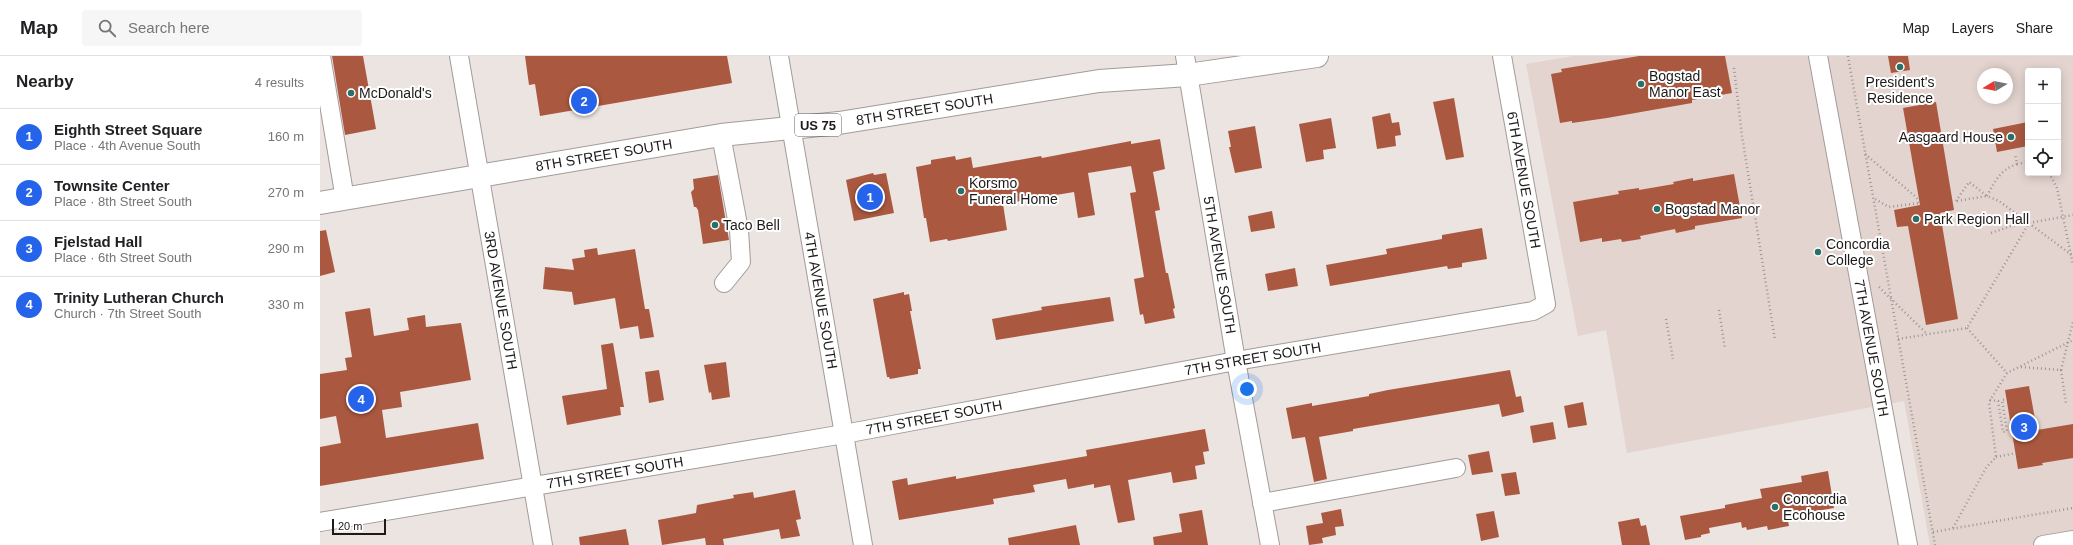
<!DOCTYPE html>
<meta charset="utf-8">
<style>
:root{--surface:#fff;--page:#f6f6f6;--text:#202124;--muted:#757577;--line:#e0e0e0;--accent:#2563eb}
body{margin:0;font-family:Arial,sans-serif;background:var(--page);color:var(--text)}
.controls{position:absolute;right:12px;top:12px;display:grid;overflow:hidden;border-radius:4px;box-shadow:0 2px 10px #0003}
.controls button{width:36px;height:36px;display:grid;place-items:center;padding:0;border:0;border-bottom:1px solid var(--line);background:var(--surface);color:var(--text);font:20px sans-serif}
.compass{position:absolute;left:1657px;top:12px;width:36px;height:36px;border-radius:50%;background:var(--surface);box-shadow:0 2px 10px #0003;rotate:260deg}
.scale{position:absolute;left:12px;bottom:10px;width:54px;box-sizing:border-box;padding-left:4px;border:2px solid #1d1a19;border-top:0;font-size:11px;line-height:14px;white-space:nowrap;color:#1d1a19;-webkit-text-stroke:3px #fff;paint-order:stroke}
.you{position:absolute;left:927px;top:333px;width:14px;height:14px;margin:-10px;border:3px solid #fff;border-radius:50%;background:#1a73e8;box-shadow:0 0 0 6px #1a73e833}
.badge{display:grid;place-items:center;width:26px;height:26px;border-radius:50%;background:var(--accent);color:#fff;font-size:13px;font-weight:700}
.pin{position:absolute;translate:-50% -50%;border:2px solid #fff;box-shadow:0 1px 4px #0006}
.list{margin:0;padding:0;list-style:none}
h2{display:flex;justify-content:space-between;align-items:center;height:52px;margin:0;padding:0 16px;font-size:17px}
h2 small{font-size:13px;font-weight:400;color:var(--muted)}
.list li{display:grid;grid-template-columns:26px 1fr auto;gap:12px;align-items:center;box-sizing:border-box;height:56px;padding:0 16px;border-top:1px solid var(--line)}
.list b{display:block;font-size:15px;white-space:nowrap}
.list p{margin:0;font-size:13px;white-space:nowrap;color:var(--muted)}
.list em{font-size:13px;font-style:normal;color:var(--muted)}
.icon{flex:none;width:22px;height:22px;fill:none;stroke:currentColor;stroke-width:2;stroke-linecap:round;stroke-linejoin:round}
.map{position:relative;flex:none;width:1753px;height:489px;overflow:hidden}
header{display:flex;align-items:center;gap:24px;box-sizing:border-box;height:56px;padding:0 20px;background:var(--surface);border-bottom:1px solid var(--line)}
header strong{font-size:19px}
nav{display:flex;gap:22px;margin-inline-start:auto;font-size:14px}
.search{width:280px;height:36px;background:var(--page);display:flex;align-items:center;gap:10px;box-sizing:border-box;padding:0 14px;border-radius:4px;color:var(--muted);font-size:15px}
main{display:flex}
aside{flex:1;background:var(--surface)}
.map>svg:first-child{display:block}
.built{fill:#e3d4cf;fill-rule:evenodd}
.building{fill:#aa5940}
.lines{fill:none;stroke-linecap:round;stroke-linejoin:round}
.minor-casing{stroke:#a29b99;stroke-width:20}
.major-casing{stroke:#a29b99;stroke-width:24}
.path{stroke:#9b9694;stroke-width:2.5;stroke-dasharray:1 3;stroke-linecap:butt}
.minor{stroke:#fff;stroke-width:18}
.major{stroke:#fff;stroke-width:22}
.poi-dot{fill:#28716b;stroke:#fff;stroke-width:1.5}
.labels{text-anchor:middle;stroke-width:4;stroke-linejoin:round;paint-order:stroke}
.shield{fill:#fff;stroke:#615f5e;stroke-width:1}
.shield-label{font-size:13px;font-weight:bold;fill:#1d1a19}
.poi-label{font-size:14px;fill:#1d1a19;stroke:#fff;text-anchor:start}
.street-label{font-size:14px;fill:#1d1a19;stroke:#fff}
</style>
<header>
<strong>Map</strong>
<div class="search"><svg class="icon" aria-label="search" viewBox="0 0 24 24"><circle cx="10" cy="10" r="6"/><path d="M15 15l6 6"/></svg>Search here</div>
<nav><a>Map</a><a>Layers</a><a>Share</a></nav>
</header>
<main>
<aside>
<h2>Nearby<small>4 results</small></h2>
<ul class="list">
<li><span class="badge">1</span><div><b>Eighth Street Square</b><p>Place · 4th Avenue South</p></div><em>160 m</em></li>
<li><span class="badge">2</span><div><b>Townsite Center</b><p>Place · 8th Street South</p></div><em>270 m</em></li>
<li><span class="badge">3</span><div><b>Fjelstad Hall</b><p>Place · 6th Street South</p></div><em>290 m</em></li>
<li><span class="badge">4</span><div><b>Trinity Lutheran Church</b><p>Church · 7th Street South</p></div><em>330 m</em></li>
</ul>
</aside>
<div class="map">
<svg width="1753" height="489" viewBox="0 0 1753 489">
<rect width="100%" height="100%" fill="#ebe4e1"/>
<!-- built -->
<path class="built" d="M 1253,0 L 1753,0 L 1753,489 L 1610,489 L 1584,345 L 1307,397 L 1286,274 L 1258,280 L 1206,8 ZM 1708,15 L 1738,15 L 1738,117 L 1708,117 ZM 1663,18 L 1687,18 L 1687,42 L 1663,42 Z"/>
<!-- building -->
<g class="building">
<path d="M 12,0 L 43,0 L 56,73 L 25,79 Z"/>
<path d="M 205,0 L 407,0 L 412,27 L 220,60 L 215,28 L 209,29 Z"/>
<path d="M 1319,0 L 1405,0 L 1412,37 L 1372,44 L 1372,47 L 1287,62 L 1252,67 L 1252,65 L 1240,67 L 1231,18 L 1242,16 L 1241,13 Z"/>
<path d="M 1568,0 L 1588,0 L 1590,14 L 1571,17 Z"/>
<path d="M 1134,42 L 1144,101 L 1126,104 L 1113,46 Z"/>
<path d="M 1616,46 L 1634,154 L 1620,157 L 1638,263 L 1606,269 L 1588,170 L 1577,171 L 1574,154 L 1600,149 L 1583,52 Z"/>
<path d="M 1070,57 L 1072,67 L 1079,66 L 1081,79 L 1075,80 L 1076,90 L 1057,93 L 1052,61 Z"/>
<path d="M 1011,62 L 1016,92 L 1003,94 L 1004,103 L 986,106 L 979,68 Z"/>
<path d="M 1708,66 L 1708,90 L 1677,96 L 1673,73 Z"/>
<path d="M 935,70 L 942,112 L 915,117 L 909,91 L 911,91 L 908,75 Z"/>
<path d="M 840,83 L 845,113 L 833,116 L 840,154 L 835,155 L 846,217 L 848,217 L 855,252 L 853,253 L 855,262 L 825,268 L 823,258 L 820,259 L 814,223 L 824,221 L 810,137 L 816,136 L 811,110 L 768,117 L 775,159 L 758,162 L 754,136 L 683,148 L 687,174 L 628,185 L 627,183 L 610,186 L 606,162 L 604,162 L 596,111 L 611,108 L 611,104 L 635,100 L 636,104 L 651,101 L 653,112 L 721,100 L 722,102 L 811,85 L 811,88 Z"/>
<path d="M 553,117 L 554,119 L 566,117 L 574,157 L 534,165 L 526,124 Z"/>
<path d="M 1414,118 L 1422,162 L 1375,170 L 1375,173 L 1356,177 L 1355,173 L 1320,180 L 1321,183 L 1302,186 L 1301,183 L 1282,186 L 1282,182 L 1260,186 L 1253,146 L 1299,138 L 1298,135 L 1319,132 L 1319,134 L 1354,128 L 1353,126 L 1373,122 L 1373,125 Z"/>
<path d="M 398,119 L 409,184 L 383,188 L 378,154 L 376,151 L 374,151 L 371,136 L 374,133 L 373,123 Z"/>
<path d="M 952,155 L 955,172 L 931,176 L 928,160 Z"/>
<path d="M 1162,172 L 1167,203 L 1142,207 L 1142,211 L 1128,213 L 1127,210 L 1010,230 L 1006,209 L 1067,198 L 1066,193 L 1122,183 L 1122,179 Z"/>
<path d="M 6,174 L 15,216 L 0,220 L 0,175 Z"/>
<path d="M 277,192 L 278,199 L 315,193 L 325,253 L 329,253 L 334,281 L 320,283 L 318,270 L 300,273 L 295,242 L 254,249 L 252,236 L 223,233 L 225,211 L 254,214 L 252,203 L 265,201 L 264,194 Z"/>
<path d="M 975,212 L 978,230 L 948,235 L 945,218 Z"/>
<path d="M 584,236 L 584,239 L 589,238 L 592,255 L 590,255 L 601,313 L 598,313 L 598,318 L 570,323 L 569,321 L 567,321 L 553,243 Z"/>
<path d="M 790,241 L 794,265 L 676,284 L 672,263 L 722,254 L 721,251 Z"/>
<path d="M 50,252 L 54,280 L 89,274 L 87,262 L 105,259 L 106,271 L 141,267 L 151,324 L 80,336 L 82,351 L 62,354 L 66,382 L 158,367 L 164,403 L 0,430 L 0,391 L 21,387 L 16,360 L 0,363 L 0,318 L 27,314 L 25,302 L 32,301 L 25,256 Z"/>
<path d="M 293,287 L 304,351 L 300,351 L 301,359 L 247,369 L 242,340 L 287,333 L 281,289 Z"/>
<path d="M 406,306 L 410,341 L 392,344 L 391,336 L 389,337 L 384,309 Z"/>
<path d="M 339,314 L 344,344 L 329,347 L 325,316 Z"/>
<path d="M 1190,314 L 1196,341 L 1201,340 L 1204,356 L 1182,361 L 1179,348 L 1033,373 L 1033,375 L 999,381 L 1007,423 L 994,426 L 985,381 L 972,383 L 966,352 L 992,347 L 992,350 L 1049,340 L 1049,338 L 1068,334 Z"/>
<path d="M 1709,330 L 1717,374 L 1753,368 L 1753,402 L 1722,407 L 1723,409 L 1698,413 L 1685,334 Z"/>
<path d="M 1263,346 L 1267,369 L 1248,372 L 1244,350 Z"/>
<path d="M 1233,366 L 1236,383 L 1213,387 L 1210,370 Z"/>
<path d="M 885,373 L 889,395 L 883,396 L 885,408 L 875,410 L 877,423 L 853,427 L 851,416 L 808,424 L 815,464 L 798,467 L 790,429 L 774,432 L 774,428 L 748,433 L 746,423 L 713,429 L 715,436 L 673,443 L 674,448 L 579,464 L 572,425 L 587,422 L 588,429 L 636,420 L 636,423 L 767,400 L 766,394 Z"/>
<path d="M 1169,395 L 1173,416 L 1152,419 L 1148,399 Z"/>
<path d="M 1508,415 L 1514,452 L 1467,460 L 1469,470 L 1448,474 L 1447,470 L 1427,474 L 1426,471 L 1422,472 L 1421,466 L 1389,472 L 1390,477 L 1381,479 L 1381,481 L 1365,484 L 1360,460 L 1405,452 L 1405,449 L 1442,442 L 1440,433 L 1482,426 L 1481,420 Z"/>
<path d="M 1196,416 L 1200,438 L 1185,440 L 1181,418 Z"/>
<path d="M 475,434 L 481,463 L 476,464 L 480,480 L 461,483 L 459,473 L 403,483 L 404,489 L 386,489 L 385,482 L 342,489 L 338,464 L 376,457 L 377,449 L 414,442 L 413,439 L 433,436 L 434,442 Z"/>
<path d="M 1021,453 L 1024,470 L 1015,471 L 1016,479 L 1002,482 L 1003,487 L 989,489 L 986,470 L 1003,467 L 1001,457 Z"/>
<path d="M 882,454 L 888,489 L 834,489 L 833,481 L 862,476 L 859,458 Z"/>
<path d="M 1174,455 L 1179,481 L 1161,485 L 1156,458 Z"/>
<path d="M 1319,462 L 1321,470 L 1326,469 L 1330,489 L 1302,489 L 1298,466 Z"/>
<path d="M 756,469 L 760,489 L 689,489 L 688,482 Z"/>
<path d="M 306,473 L 309,489 L 260,489 L 259,481 Z"/>
</g>
<g class="lines">
<!-- minor casing -->
<g class="minor-casing">
<g id="minor">
<path d="M 1,0 L 25,143"/>
<path id="s1" d="M 139,0 L 223,489"/>
<path id="s2" d="M 459,0 L 543,489"/>
<path id="s3" d="M 865,0 L 916,305 L 950,489"/>
<path id="s4" d="M 1498,0 L 1588,489"/>
<path d="M 401,79 L 419,174 L 421,206 L 404,227"/>
<path d="M 942,447 L 1136,412"/>
<path id="s5" d="M 0,466 L 524,378 L 916,305 L 1213,255 L 1226,248 L 1182,0"/>
<path d="M 1723,489 L 1753,484"/>
</g>
</g>
<!-- major casing -->
<g class="major-casing">
<g id="major">
<path id="s6" d="M 0,147 L 401,79 L 519,67 L 779,25 L 868,19 L 997,0"/>
</g>
</g>
<!-- path -->
<g class="path">
<path d="M 1528,0 L 1615,489"/>
<path d="M 1414,12 L 1422,80 L 1455,284"/>
<path d="M 1545,98 L 1596,141 L 1600,147 L 1569,151 L 1553,142"/>
<path d="M 1697,108 L 1708,106"/>
<path d="M 1729,117 L 1737,132 L 1753,209"/>
<path d="M 1667,140 C 1675,125 1680,114 1697,108 L 1695,98"/>
<path d="M 1636,145 L 1649,126 L 1667,140 L 1679,145 L 1753,200"/>
<path d="M 1637,145 L 1667,140"/>
<path d="M 1671,177 L 1691,170 L 1708,167"/>
<path d="M 1559,231 L 1607,278"/>
<path d="M 1399,254 L 1405,293"/>
<path d="M 1346,263 L 1353,303"/>
<path d="M 1647,272 L 1687,317"/>
<path d="M 1578,283 L 1647,272 L 1709,167 L 1753,159"/>
<path d="M 1701,311 L 1741,314 L 1753,266"/>
<path d="M 1741,314 L 1746,348"/>
<path d="M 1670,344 L 1678,345 L 1683,376 L 1687,375 L 1682,344 L 1687,343"/>
<path d="M 1676,401 L 1696,397"/>
<path d="M 1633,472 L 1666,412 L 1676,401 L 1669,346 L 1687,317 L 1753,284"/>
<path d="M 1613,476 L 1753,452"/>
</g>
<!-- minor -->
<use href="#minor" class="minor"/>
<!-- major -->
<use href="#major" class="major"/>
</g>
<!-- markers -->
<g class="poi-dot">
<circle cx="1580" cy="11" r="4"/>
<circle cx="1321" cy="28" r="4"/>
<circle cx="31" cy="37" r="4"/>
<circle cx="1691" cy="81" r="4"/>
<circle cx="641" cy="135" r="4"/>
<circle cx="1337" cy="153" r="4"/>
<circle cx="1596" cy="163" r="4"/>
<circle cx="395" cy="169" r="4"/>
<circle cx="1498" cy="196" r="4"/>
<circle cx="1455" cy="451" r="4"/>
</g>
<g class="labels">
<!-- shield labels -->
<rect class="shield" x="475" y="58" width="46" height="22" rx="3"/>
<g class="shield-label">
<text x="498" y="74">US 75</text>
</g>
<!-- poi labels -->
<g class="poi-label">
<text x="1329" y="25">Bogstad<tspan x="1329" dy="16">Manor East</tspan></text>
<text x="1580" y="31" text-anchor="middle">President's<tspan x="1580" dy="16">Residence</tspan></text>
<text x="39" y="42">McDonald's</text>
<text x="1683" y="86" text-anchor="end">Aasgaard House</text>
<text x="649" y="132">Korsmo<tspan x="649" dy="16">Funeral Home</tspan></text>
<text x="1345" y="158">Bogstad Manor</text>
<text x="1604" y="168">Park Region Hall</text>
<text x="403" y="174">Taco Bell</text>
<text x="1506" y="193">Concordia<tspan x="1506" dy="16">College</tspan></text>
<text x="1463" y="448">Concordia<tspan x="1463" dy="16">Ecohouse</tspan></text>
</g>
<!-- street labels -->
<g class="street-label">
<text dy="5" stroke="none"><textPath href="#s6" startOffset="612">8TH STREET SOUTH</textPath></text>
<text dy="5" stroke="none"><textPath href="#s6" startOffset="288">8TH STREET SOUTH</textPath></text>
<text transform="translate(1204 124) rotate(80)" y="5">6TH AVENUE SOUTH</text>
<text dy="5" stroke="none"><textPath href="#s3" startOffset="212">5TH AVENUE SOUTH</textPath></text>
<text dy="5" stroke="none"><textPath href="#s1" startOffset="248">3RD AVENUE SOUTH</textPath></text>
<text dy="5" stroke="none"><textPath href="#s2" startOffset="248">4TH AVENUE SOUTH</textPath></text>
<text dy="5" stroke="none"><textPath href="#s4" startOffset="297">7TH AVENUE SOUTH</textPath></text>
<text dy="5" stroke="none"><textPath href="#s5" startOffset="947">7TH STREET SOUTH</textPath></text>
<text dy="5" stroke="none"><textPath href="#s5" startOffset="623">7TH STREET SOUTH</textPath></text>
<text dy="5" stroke="none"><textPath href="#s5" startOffset="299">7TH STREET SOUTH</textPath></text>
</g>
</g>
</svg>
<div class="controls">
<button>+</button>
<button>−</button>
<button><svg class="icon" aria-label="locate" viewBox="0 0 24 24"><circle cx="12" cy="12" r="6"/><path d="M12 2v4M12 18v4M2 12h4M18 12h4"/></svg></button>
</div>
<svg class="compass" viewBox="-18 -18 36 36"><path d="M0-13l5 13h-10z" fill="#e53935"/><path d="M0 13l5-13h-10z" fill="#757577"/></svg>
<div class="scale">20 m</div>
<div class="you"></div>
<div class="pin badge" style="left:550px;top:141px">1</div>
<div class="pin badge" style="left:264px;top:45px">2</div>
<div class="pin badge" style="left:1704px;top:371px">3</div>
<div class="pin badge" style="left:41px;top:343px">4</div>
</div>
</main>
